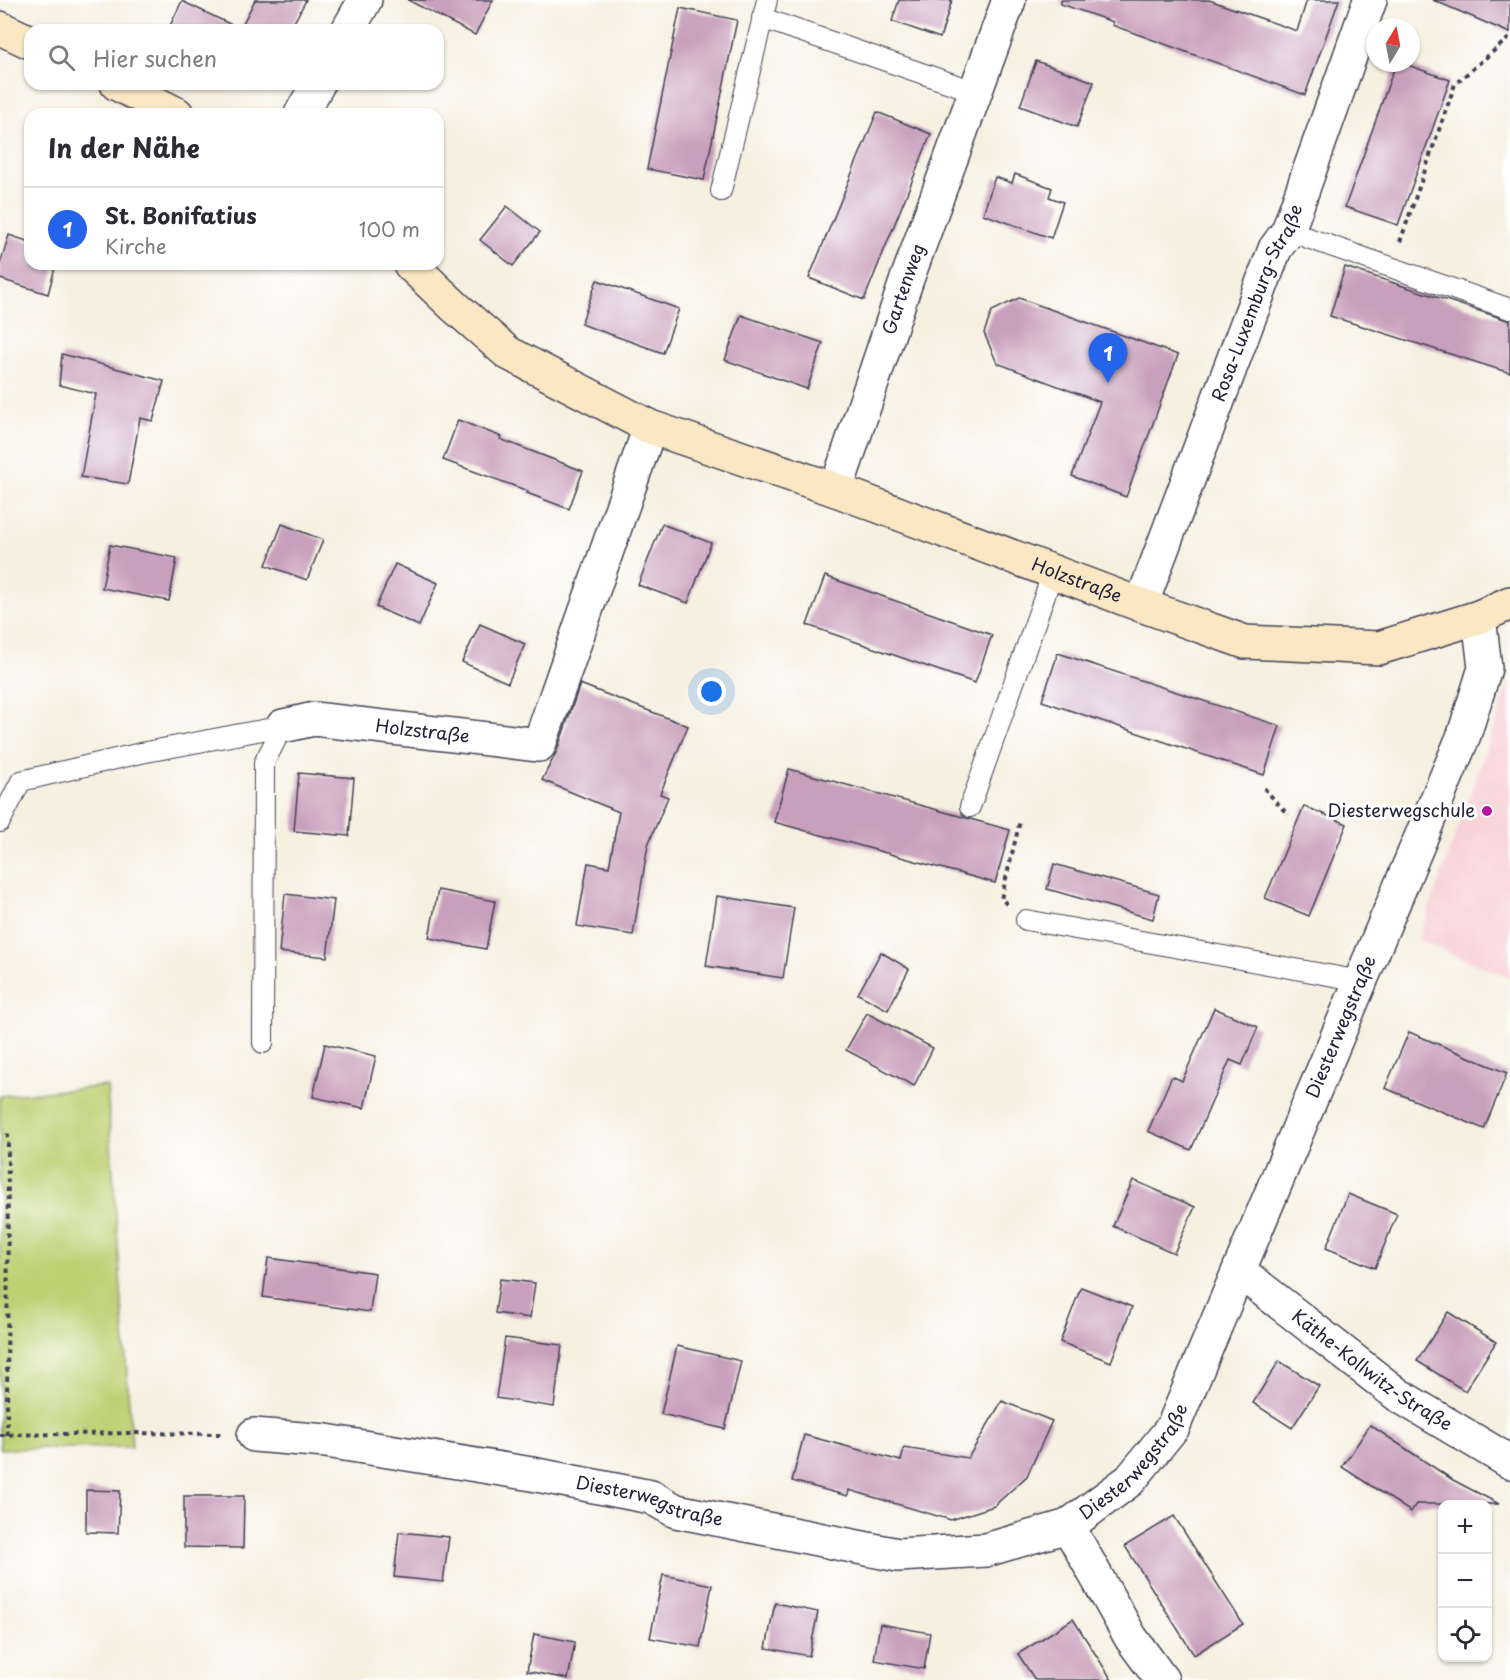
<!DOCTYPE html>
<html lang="de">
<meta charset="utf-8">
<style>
:root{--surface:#fff;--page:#f7f7f7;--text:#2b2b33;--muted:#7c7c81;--line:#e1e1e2;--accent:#2563eb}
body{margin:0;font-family:"Playpen Sans",sans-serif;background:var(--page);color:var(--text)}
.controls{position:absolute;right:18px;bottom:18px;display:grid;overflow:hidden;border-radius:12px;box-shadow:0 2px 4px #0004}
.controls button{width:54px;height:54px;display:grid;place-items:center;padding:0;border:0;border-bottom:2px solid var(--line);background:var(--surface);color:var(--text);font:30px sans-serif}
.compass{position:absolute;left:1366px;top:18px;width:54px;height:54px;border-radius:50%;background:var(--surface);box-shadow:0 2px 4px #0004;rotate:10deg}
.you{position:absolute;left:712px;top:692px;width:21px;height:21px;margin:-15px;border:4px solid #fff;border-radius:50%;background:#1a73e8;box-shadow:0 0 0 9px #1a73e833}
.badge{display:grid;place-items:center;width:39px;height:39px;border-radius:50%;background:var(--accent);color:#fff;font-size:20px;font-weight:700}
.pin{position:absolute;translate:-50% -50px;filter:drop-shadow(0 2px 3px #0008)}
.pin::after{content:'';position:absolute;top:32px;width:21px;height:18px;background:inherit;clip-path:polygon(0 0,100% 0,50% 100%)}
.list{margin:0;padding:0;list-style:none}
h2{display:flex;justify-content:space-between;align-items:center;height:78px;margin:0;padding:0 24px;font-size:26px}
h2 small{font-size:20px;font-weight:400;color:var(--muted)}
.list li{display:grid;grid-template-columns:39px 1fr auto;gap:18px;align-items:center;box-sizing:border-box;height:84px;padding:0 24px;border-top:2px solid var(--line)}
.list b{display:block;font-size:22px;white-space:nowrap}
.list p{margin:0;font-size:20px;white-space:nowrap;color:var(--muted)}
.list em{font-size:20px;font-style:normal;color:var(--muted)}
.icon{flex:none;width:33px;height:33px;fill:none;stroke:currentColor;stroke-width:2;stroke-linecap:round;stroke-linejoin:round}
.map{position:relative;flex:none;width:1510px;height:1680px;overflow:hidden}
.search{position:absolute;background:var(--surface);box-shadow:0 2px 4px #0004;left:24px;top:24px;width:420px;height:66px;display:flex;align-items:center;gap:15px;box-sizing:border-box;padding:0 21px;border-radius:18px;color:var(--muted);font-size:22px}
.panel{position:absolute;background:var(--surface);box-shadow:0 2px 4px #0004;left:24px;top:108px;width:420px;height:162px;border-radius:18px}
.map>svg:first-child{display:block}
.built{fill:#f7cfd4}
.green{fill:#bed073;stroke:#707957;stroke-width:1.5}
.building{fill:#c89fbc}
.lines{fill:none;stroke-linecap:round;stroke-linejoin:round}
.lane-casing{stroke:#424154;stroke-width:22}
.street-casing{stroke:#424154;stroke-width:36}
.secondary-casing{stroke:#424154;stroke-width:36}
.path{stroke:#424154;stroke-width:4;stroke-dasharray:4.5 4.5;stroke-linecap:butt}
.lane{stroke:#fff;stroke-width:20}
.street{stroke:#fff;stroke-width:33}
.secondary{stroke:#fae7c3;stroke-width:33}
.poi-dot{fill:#b5179e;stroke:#fff;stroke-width:2}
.labels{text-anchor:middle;stroke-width:6;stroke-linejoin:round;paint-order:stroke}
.street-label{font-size:18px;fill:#22223b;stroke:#fff}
.poi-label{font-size:18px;fill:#22223b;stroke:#fff;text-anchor:end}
</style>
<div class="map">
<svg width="1510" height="1680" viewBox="0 0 1510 1680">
<rect width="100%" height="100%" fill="#fff"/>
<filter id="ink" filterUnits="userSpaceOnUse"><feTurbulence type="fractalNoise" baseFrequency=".0167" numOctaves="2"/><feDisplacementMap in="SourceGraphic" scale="12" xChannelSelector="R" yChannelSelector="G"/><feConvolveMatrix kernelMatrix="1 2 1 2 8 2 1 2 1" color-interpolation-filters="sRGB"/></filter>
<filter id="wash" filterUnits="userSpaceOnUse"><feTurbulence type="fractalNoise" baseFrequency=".008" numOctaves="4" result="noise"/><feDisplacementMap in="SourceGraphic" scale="24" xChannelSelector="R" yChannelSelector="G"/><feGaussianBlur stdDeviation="1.35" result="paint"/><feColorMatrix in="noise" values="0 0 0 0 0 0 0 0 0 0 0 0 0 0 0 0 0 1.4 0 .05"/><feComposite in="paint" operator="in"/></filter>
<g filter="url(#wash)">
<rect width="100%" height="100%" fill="#f5f0e0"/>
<!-- built -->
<path class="built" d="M 1510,682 L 1510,978 L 1418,940 Z"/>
<!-- green -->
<path class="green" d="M 107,1086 L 132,1447 L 0,1449 L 0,1096 Z"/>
<g id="blocks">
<!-- building -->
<g class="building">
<path d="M 255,0 L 306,0 L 290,30 L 168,30 L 182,1 L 240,29 Z"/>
<path d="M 408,0 L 493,0 L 475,35 Z"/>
<path d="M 899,0 L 952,0 L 940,38 L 892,21 Z"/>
<path d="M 1061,0 L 1209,0 L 1297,31 L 1307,0 L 1339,0 L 1305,95 L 1112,25 L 1113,22 L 1061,4 Z"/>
<path d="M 1433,0 L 1510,0 L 1510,33 Z"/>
<path d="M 680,8 L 737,20 L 704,180 L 647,169 Z"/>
<path d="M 1036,61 L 1094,82 L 1077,127 L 1020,106 Z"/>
<path d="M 1396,63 L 1402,63 L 1450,80 L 1398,225 L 1345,207 Z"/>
<path d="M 877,112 L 931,134 L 864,300 L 809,278 Z"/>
<path d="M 1015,174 L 1052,188 L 1049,197 L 1063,202 L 1051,238 L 983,214 L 995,177 L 1012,183 Z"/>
<path d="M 507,206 L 540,232 L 513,266 L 480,240 Z"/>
<path d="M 9,235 L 30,242 L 30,264 L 56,264 L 48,294 L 0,279 L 0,264 Z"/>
<path d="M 1345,267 L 1510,321 L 1510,373 L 1330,316 Z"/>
<path d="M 597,280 L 679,309 L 663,353 L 581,324 Z"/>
<path d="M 1019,298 L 1178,355 L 1126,497 L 1072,476 L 1100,402 L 997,363 L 984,333 L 992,311 Z"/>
<path d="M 741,315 L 823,343 L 807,389 L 725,360 Z"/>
<path d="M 62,354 L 164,381 L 153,421 L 140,418 L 128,484 L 81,477 L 96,394 L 59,385 Z"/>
<path d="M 458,420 L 502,437 L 500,439 L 583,471 L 569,509 L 527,493 L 528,491 L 443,460 Z"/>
<path d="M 282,524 L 323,540 L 307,580 L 266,565 Z"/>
<path d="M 662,524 L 711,543 L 688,603 L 638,585 Z"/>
<path d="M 110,545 L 177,558 L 169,601 L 102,588 Z"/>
<path d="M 395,564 L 438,583 L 419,626 L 376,607 Z"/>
<path d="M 825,576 L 992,635 L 975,683 L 807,625 Z"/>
<path d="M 480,624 L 525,644 L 508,683 L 462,662 Z"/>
<path d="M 1058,653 L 1280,726 L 1264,775 L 1042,701 Z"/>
<path d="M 580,684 L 688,726 L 660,794 L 668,797 L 648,845 L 633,935 L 577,926 L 588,863 L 609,867 L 619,812 L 542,780 L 557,751 Z"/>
<path d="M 789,769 L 1010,830 L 995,883 L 774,822 Z"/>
<path d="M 299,773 L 354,778 L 349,836 L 294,831 Z"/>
<path d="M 1304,806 L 1347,824 L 1309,916 L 1265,898 Z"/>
<path d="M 1054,864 L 1159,894 L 1153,919 L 1047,889 Z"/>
<path d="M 438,890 L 495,901 L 486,949 L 429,938 Z"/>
<path d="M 285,894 L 334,900 L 327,957 L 279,952 Z"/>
<path d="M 717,896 L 794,908 L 783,978 L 706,966 Z"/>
<path d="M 881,952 L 909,969 L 888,1010 L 858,994 Z"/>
<path d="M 1214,1008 L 1258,1027 L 1242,1065 L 1230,1060 L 1191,1150 L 1148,1131 L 1172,1076 L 1182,1081 Z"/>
<path d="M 867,1013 L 933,1048 L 914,1086 L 846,1050 Z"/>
<path d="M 1409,1032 L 1507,1073 L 1484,1129 L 1385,1088 Z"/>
<path d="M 325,1044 L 376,1056 L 364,1108 L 313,1097 Z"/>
<path d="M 1133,1180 L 1195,1207 L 1174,1253 L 1113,1226 Z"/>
<path d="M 1348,1194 L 1397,1214 L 1375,1268 L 1326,1248 Z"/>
<path d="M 268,1258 L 375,1273 L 370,1312 L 263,1297 Z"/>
<path d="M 500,1279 L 535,1283 L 530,1318 L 495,1313 Z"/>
<path d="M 1081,1287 L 1132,1307 L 1111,1362 L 1060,1342 Z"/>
<path d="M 1448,1312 L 1496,1342 L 1465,1391 L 1417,1361 Z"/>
<path d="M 505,1338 L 562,1345 L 554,1407 L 496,1398 Z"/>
<path d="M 677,1346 L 741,1361 L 725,1429 L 661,1414 Z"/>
<path d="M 1279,1361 L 1319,1386 L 1292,1428 L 1253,1403 Z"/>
<path d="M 1002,1401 L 1052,1421 L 1027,1476 L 994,1506 L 951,1520 L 849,1490 L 848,1496 L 792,1481 L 804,1435 L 901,1461 L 904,1448 L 968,1458 Z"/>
<path d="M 1370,1425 L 1453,1480 L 1499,1504 L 1416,1504 L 1411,1512 L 1342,1467 Z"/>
<path d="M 86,1490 L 120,1491 L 118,1533 L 86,1532 Z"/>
<path d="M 184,1496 L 244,1496 L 243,1548 L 184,1547 Z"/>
<path d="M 1174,1516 L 1243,1624 L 1194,1655 L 1125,1546 Z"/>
<path d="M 399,1532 L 449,1537 L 443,1582 L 394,1577 Z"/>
<path d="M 663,1575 L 712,1585 L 700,1647 L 650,1638 Z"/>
<path d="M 775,1603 L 818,1612 L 809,1656 L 766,1648 Z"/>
<path d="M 1073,1619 L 1112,1680 L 1035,1680 L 1018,1654 Z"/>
<path d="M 880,1624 L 930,1633 L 924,1669 L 874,1660 Z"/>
<path d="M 534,1634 L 575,1642 L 568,1679 L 527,1671 Z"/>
</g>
</g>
</g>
<g filter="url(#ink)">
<use href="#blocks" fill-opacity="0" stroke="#424154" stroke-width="1.5"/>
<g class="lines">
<!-- lane casing -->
<g class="lane-casing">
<g id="lane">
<path d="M 762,18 L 976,92"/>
<path d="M 721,191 L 767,0"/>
<path d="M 1288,231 L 1510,309"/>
<path d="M 970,807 L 1053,572"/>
<path d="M 0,822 L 21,781 L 141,753 L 283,726"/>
<path d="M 1026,920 L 1361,981"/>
<path d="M 263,1043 L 264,763 L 283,726"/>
</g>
</g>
<!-- street casing -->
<g class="street-casing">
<g id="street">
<path d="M 348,30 L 365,0"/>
<path d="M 301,114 L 318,84"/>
<path id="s1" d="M 836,490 L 907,279 L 1009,0"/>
<path id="s2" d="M 1141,605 L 1275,249 L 1288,231 L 1370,0"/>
<path id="s3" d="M 283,726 L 314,719 L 539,745 L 650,427"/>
<path id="s4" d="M 1239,1271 L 1398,1395 L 1510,1462"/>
<path id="s5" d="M 254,1435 L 326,1441 L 532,1474 L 651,1497 L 676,1511 L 898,1555 L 986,1550 L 1068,1526 L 1130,1480 L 1173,1427 L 1464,735 L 1485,668 L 1479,617"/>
<path d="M 1068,1526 L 1131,1638 L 1162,1680"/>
</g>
</g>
<!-- secondary casing -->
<g class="secondary-casing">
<g id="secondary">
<path d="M 0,28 L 30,42"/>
<path d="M 117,84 L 177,114"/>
<path id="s6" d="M 410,264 L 454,306 L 508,353 L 650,427 L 836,490 L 1141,605 L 1245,642 L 1379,648 L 1479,617 L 1510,603"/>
</g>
</g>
<!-- path -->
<g class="path">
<path d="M 1400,242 L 1455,84 L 1510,37"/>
<path d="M 1264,788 L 1288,815"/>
<path d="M 1007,904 L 1001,899 L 1020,821"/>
<path d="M 0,1435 L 132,1433 L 221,1434"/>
<path d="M 7,1435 L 8,1133"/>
</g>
<!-- lane -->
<use href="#lane" class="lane"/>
<!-- street -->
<use href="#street" class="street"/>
<!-- secondary -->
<use href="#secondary" class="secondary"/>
</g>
</g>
<!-- markers -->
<circle class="poi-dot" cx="1487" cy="811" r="6"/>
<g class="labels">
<!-- street labels -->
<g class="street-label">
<text dy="6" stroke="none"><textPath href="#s1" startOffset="212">Gartenweg</textPath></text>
<text dy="6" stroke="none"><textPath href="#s2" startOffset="324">Rosa-Luxemburg-Straße</textPath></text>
<text dy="6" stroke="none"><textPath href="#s6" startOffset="746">Holzstraße</textPath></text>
<text dy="6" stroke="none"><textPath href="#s3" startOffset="141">Holzstraße</textPath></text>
<text dy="6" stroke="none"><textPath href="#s5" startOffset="1410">Diesterwegstraße</textPath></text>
<text dy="6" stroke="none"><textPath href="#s4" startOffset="166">Käthe-Kollwitz-Straße</textPath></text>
<text dy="6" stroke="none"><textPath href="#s5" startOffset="924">Diesterwegstraße</textPath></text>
<text dy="6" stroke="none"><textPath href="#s5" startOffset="402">Diesterwegstraße</textPath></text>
</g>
<!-- poi labels -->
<g class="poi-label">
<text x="1475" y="817">Diesterwegschule</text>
</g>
</g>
</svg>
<div class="controls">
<button>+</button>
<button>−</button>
<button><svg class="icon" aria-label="locate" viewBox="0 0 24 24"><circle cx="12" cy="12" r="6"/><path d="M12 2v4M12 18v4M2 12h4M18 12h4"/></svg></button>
</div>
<svg class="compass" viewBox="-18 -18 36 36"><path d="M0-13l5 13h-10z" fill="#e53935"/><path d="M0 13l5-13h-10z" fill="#7c7c81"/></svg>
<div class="you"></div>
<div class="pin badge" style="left:1108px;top:383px">1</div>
<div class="search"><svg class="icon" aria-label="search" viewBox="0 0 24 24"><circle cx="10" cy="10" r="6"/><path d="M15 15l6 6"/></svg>Hier suchen</div>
<section class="panel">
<h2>In der Nähe<small></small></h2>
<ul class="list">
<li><span class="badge">1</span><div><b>St. Bonifatius</b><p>Kirche</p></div><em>100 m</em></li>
</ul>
</section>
</div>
